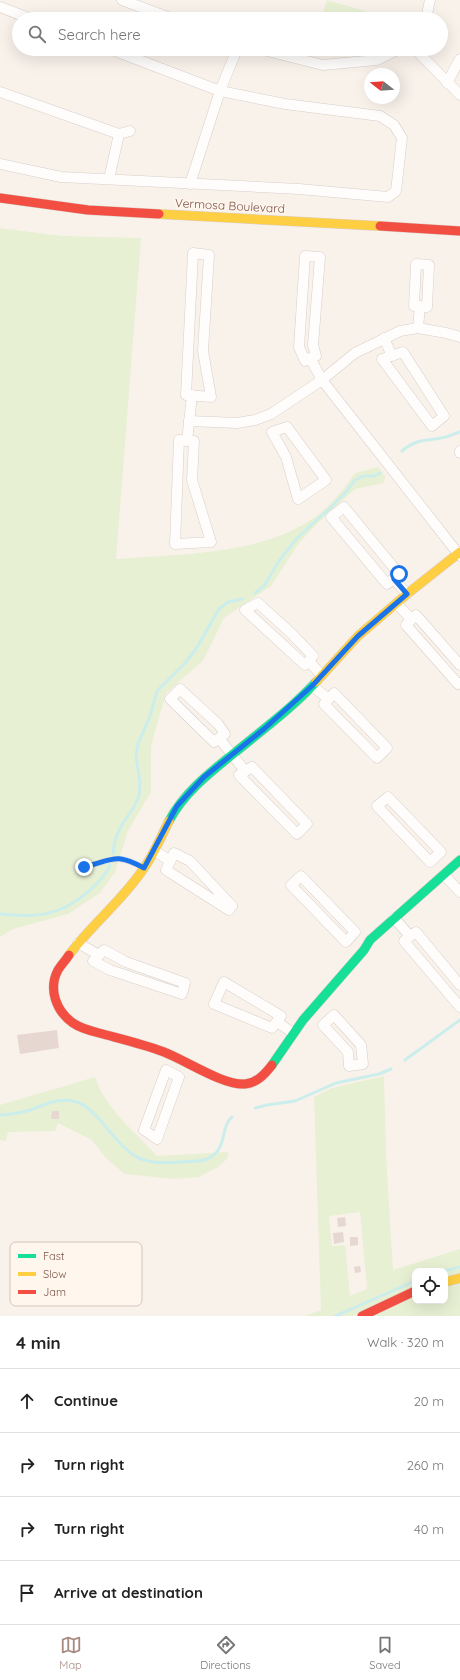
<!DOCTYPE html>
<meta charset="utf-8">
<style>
:root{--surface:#fff;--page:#f6f6f6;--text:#222;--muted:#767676;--line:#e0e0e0;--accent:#a78a80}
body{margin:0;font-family:Quicksand,sans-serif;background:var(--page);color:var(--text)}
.controls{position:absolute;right:12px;bottom:12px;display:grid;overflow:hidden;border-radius:8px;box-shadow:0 4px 16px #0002}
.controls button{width:36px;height:36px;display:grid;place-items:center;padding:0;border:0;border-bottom:1px solid var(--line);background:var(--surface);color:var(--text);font:20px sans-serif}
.compass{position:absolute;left:364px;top:68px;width:36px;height:36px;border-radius:50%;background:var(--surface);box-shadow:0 4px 16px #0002;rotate:287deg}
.stop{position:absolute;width:12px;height:12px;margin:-9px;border:3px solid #1a73e8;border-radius:50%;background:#fff}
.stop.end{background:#1a73e8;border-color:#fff;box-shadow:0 1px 4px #0008}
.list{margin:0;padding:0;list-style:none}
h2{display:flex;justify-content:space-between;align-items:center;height:52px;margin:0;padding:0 16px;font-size:17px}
h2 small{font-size:13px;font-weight:400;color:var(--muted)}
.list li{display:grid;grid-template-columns:26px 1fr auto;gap:12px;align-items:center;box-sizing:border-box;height:64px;padding:0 16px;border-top:1px solid var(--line)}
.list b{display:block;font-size:15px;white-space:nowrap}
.list em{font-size:13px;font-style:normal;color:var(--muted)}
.icon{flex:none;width:22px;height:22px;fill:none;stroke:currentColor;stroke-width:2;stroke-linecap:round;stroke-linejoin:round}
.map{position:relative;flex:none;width:460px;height:1316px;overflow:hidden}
.search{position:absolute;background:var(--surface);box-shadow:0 4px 16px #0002;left:12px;right:12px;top:12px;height:44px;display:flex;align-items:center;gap:10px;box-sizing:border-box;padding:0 14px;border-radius:22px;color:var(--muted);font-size:15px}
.sheet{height:308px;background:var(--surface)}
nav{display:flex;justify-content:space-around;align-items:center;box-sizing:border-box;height:56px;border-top:1px solid var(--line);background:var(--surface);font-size:11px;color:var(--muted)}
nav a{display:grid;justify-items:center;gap:2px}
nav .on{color:var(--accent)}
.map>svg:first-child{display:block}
.green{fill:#e8f0d4;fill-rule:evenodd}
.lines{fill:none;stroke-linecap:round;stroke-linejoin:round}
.stream{stroke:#cbedeb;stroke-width:3}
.building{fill:#e6d8d1}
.lane-casing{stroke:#d8cdc8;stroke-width:6}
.street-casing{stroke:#d8cdc8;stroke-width:11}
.fast-casing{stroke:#dacec8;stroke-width:10}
.slow-casing{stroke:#dacec8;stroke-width:10}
.jam-casing{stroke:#dacec8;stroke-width:10}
.lane{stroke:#fefdfc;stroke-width:5}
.street{stroke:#fefdfc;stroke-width:10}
.fast{stroke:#16e098;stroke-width:9}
.slow{stroke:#ffcf43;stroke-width:9}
.jam{stroke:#f24e42;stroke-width:9}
.route{stroke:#1a73e8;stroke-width:5}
.labels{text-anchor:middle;stroke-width:3.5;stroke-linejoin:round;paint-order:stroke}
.street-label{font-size:12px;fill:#7b5247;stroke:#fff6ed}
.key{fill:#fff6ed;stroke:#d7c5bb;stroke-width:1}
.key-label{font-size:11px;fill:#7b5247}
</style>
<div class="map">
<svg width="460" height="1316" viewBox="0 0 460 1316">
<rect width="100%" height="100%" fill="#f9f2eb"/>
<!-- green -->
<g class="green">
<path d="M 327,0 L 368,12 L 366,19 L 321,19 Z"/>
<path d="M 0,228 L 62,236 L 141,238 L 116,559 C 184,553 276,556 328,506 C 338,496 347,485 355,473 L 378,467 L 385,476 L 384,483 L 355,489 L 319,522 L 299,543 L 271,586 L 224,618 L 203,661 L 166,693 L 151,746 L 151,792 L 128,831 L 115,872 L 100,893 L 68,914 L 13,929 L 0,937 Z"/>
<path d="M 384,1076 L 386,1154 L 393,1270 L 460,1249 L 460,1273 L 445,1277 L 445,1271 L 415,1271 L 415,1288 L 353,1316 L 304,1316 L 321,1310 L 314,1097 L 332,1088 ZM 360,1212 L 367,1289 L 350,1296 L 345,1245 L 332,1246 L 329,1216 Z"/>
<path d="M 95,1077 C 104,1107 136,1133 157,1156 L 228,1152 L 228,1158 L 218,1167 L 199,1177 L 173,1179 L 125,1174 L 106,1158 L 92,1140 L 58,1123 L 55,1131 L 8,1132 L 6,1141 L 0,1140 L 0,1105 Z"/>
<path d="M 460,1280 L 460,1316 L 368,1316 L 415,1294 L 415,1301 L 445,1301 L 445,1285 Z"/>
</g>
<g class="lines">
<!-- stream -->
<g class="stream">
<path d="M 402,451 C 416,439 424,441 441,438 C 448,437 454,434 460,432"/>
<path d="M 255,593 L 264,586 L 279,561 L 296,539 L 331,507 L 347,491 L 354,481 L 363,476 L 374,476 L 380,473"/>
<path d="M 113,853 L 115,840 L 121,826 L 134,807 L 139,796 L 140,783 L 136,756 L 138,744 L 150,716 L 157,691 L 185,663 L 196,649 L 219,609 L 228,602 L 242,599"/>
<path d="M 0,914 C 36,918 61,916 89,891 C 98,883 106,875 110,865"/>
<path d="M 405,1060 L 460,1020"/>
<path d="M 255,1108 L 267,1105 L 295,1101 L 336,1083 L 379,1074 L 391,1069"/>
<path d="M 0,1115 C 9,1115 18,1113 27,1111 C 43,1106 59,1096 77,1102 C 86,1105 91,1111 98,1118 C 127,1150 132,1167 180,1162 C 188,1161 200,1162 207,1159 C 228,1151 220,1126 232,1117"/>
<path d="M 444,1271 L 460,1267"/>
<path d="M 335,1316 L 415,1281"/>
</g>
</g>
<!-- building -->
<g class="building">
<path d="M 57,1030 L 59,1048 L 20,1054 L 17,1035 Z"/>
<path d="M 52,1111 L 59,1111 L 59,1119 L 51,1119 Z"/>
<path d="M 345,1217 L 346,1226 L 338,1227 L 337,1218 Z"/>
<path d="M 343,1232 L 344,1242 L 334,1244 L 333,1233 Z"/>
<path d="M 350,1237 L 358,1237 L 358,1245 L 350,1246 Z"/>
<path d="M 360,1266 L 361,1272 L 355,1273 L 354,1267 Z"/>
</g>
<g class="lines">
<!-- lane casing -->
<g class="lane-casing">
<path id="lane" d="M 84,867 C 112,861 115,852 144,868"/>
</g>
<!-- street casing -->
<g class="street-casing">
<g id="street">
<path d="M 122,0 L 173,19"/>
<path d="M 0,7 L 31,19"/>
<path d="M 424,19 L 427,14 L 430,0"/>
<path d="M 259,49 L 323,65 L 377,60 L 399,49"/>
<path d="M 415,49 L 460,95"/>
<path d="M 447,83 L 460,59"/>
<path d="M 0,92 L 119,134 L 109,179"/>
<path d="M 119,134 L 130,131"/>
<path d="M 0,164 L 61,177 L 299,189 L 388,197 L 396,191 L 402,138 L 394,125 L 380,116 L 285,104 L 220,91 L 110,49"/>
<path d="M 190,184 L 220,91 L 237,49"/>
<path d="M 193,253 L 209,255 L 203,351 L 211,397 L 186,395 Z"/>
<path d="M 305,256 L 320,257 L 313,345 L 316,356 L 305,361 L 299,347 Z"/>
<path d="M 416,264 L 429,265 L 427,307 L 414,306 Z"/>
<path d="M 418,328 L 420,306"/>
<path d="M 384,338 L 392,356"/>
<path d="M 403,352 L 444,416 L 432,426 L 382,359 Z"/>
<path d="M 310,358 L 322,380 L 460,556"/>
<path d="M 189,421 L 237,423 L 255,420 L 271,414 L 322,380 L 355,353 L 400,331 L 418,328 L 446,333 L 460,337"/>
<path d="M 287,427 L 326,480 L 298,499 L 286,457 L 272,432 Z"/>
<path d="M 179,440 L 194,441 L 192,480 L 211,542 L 175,544 Z"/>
<path d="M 187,441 L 192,395"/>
<path d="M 460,451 L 460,453"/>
<path d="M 344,507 L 399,574 L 387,584 L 331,517 Z"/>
<path d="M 394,579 L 407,594"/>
<path d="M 258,603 L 292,634 L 313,656 L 305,665 L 245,610 Z"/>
<path d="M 397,604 L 411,619"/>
<path d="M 309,661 L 321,675"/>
<path d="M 460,665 L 416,615 L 406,625 L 458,684 L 460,683"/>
<path d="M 312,686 L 329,699"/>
<path d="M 180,689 L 218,724 L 225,734 L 214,742 L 170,699 Z"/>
<path d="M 334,693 L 387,748 L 377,758 L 324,704 Z"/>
<path d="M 219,738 L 245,771"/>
<path d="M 252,767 L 307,824 L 297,834 L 239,775 Z"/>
<path d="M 388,797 L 441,852 L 430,862 L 377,806 Z"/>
<path d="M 155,851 L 170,861"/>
<path d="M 174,853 L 190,861 L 232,906 L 229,910 L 166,870 Z"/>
<path d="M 444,875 L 460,892"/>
<path d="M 301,876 L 355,932 L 346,942 L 291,885 Z"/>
<path d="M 394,918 L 410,936"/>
<path d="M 78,943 L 99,955"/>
<path d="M 104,950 L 126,962 L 185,983 L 182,994 L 110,970 L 93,961 Z"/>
<path d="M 224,982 L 281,1016 L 272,1028 L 214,1004 Z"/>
<path d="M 460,985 L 416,932 L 404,941 L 460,1007"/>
<path d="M 334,1015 L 361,1045 L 363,1064 L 349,1066 L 348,1052 L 323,1025 Z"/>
<path d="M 277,1022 L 293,1033"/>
<path d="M 166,1070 L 179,1077 L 157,1139 L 144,1130 Z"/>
</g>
</g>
<!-- fast casing -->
<g class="fast-casing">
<g id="fast">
<path d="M 169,821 C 185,791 212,771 238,750 C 265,728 293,707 316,682"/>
<path d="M 272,1065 L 303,1020 L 364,950 L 370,940 L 460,860"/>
</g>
</g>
<!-- slow casing -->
<g class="slow-casing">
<g id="slow">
<path d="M 159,214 L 380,226"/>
<path d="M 316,682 L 358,636 L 407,594 L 460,552"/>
<path d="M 69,955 C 92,924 123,900 144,868 C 154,854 161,837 169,821"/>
<path d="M 445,1282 L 460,1278"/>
</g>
</g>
<!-- jam casing -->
<g class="jam-casing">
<g id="jam">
<path d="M 0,198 L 88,210 L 159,214"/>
<path d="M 380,226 L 460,231"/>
<path d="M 69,955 C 66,960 61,965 58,970 C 48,989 56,1011 73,1023 C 80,1028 91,1031 99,1033 C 121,1039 143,1044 164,1052 C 185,1060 224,1086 245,1084 C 257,1083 265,1074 272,1065"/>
<path d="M 362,1316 L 415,1291"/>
</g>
</g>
<!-- lane -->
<use href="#lane" class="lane"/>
<!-- street -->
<use href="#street" class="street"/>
<!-- fast -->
<use href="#fast" class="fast"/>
<!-- slow -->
<use href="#slow" class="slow"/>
<!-- jam -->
<use href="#jam" class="jam"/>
</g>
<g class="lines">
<!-- route -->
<path class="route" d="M 84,867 C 114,860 114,852 144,868 L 177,806 L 204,777 L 264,729 L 312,686 L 358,636 L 407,594 L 394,579 L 399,574"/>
</g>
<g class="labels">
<!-- street labels -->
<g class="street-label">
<text transform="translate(230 206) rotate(3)" y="4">Vermosa Boulevard</text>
</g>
</g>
<!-- legend -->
<rect x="10" y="1242" width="132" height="64" rx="6" class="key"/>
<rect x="18" y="1254" width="18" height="4" fill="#16e098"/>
<rect x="18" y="1272" width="18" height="4" fill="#ffcf43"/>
<rect x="18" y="1290" width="18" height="4" fill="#f24e42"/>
<g class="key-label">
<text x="43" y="1260">Fast</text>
<text x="43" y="1278">Slow</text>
<text x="43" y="1296">Jam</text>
</g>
</svg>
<div class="controls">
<button><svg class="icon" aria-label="locate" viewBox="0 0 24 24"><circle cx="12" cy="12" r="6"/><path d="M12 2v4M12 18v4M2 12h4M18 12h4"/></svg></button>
</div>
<svg class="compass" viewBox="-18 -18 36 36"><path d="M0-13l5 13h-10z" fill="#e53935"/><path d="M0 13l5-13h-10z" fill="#767676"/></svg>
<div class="stop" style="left:399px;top:574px"></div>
<div class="stop end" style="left:84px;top:867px"></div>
<div class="search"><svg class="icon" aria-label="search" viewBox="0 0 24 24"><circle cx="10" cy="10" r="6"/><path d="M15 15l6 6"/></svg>Search here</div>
</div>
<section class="sheet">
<h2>4 min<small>Walk · 320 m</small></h2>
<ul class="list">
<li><svg class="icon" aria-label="ahead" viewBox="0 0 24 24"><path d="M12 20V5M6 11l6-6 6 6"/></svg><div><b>Continue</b></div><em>20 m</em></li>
<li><svg class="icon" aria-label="right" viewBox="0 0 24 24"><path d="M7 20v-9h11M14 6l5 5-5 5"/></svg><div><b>Turn right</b></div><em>260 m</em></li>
<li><svg class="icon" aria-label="right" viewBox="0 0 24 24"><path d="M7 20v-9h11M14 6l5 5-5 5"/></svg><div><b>Turn right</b></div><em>40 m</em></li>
<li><svg class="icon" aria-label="arrive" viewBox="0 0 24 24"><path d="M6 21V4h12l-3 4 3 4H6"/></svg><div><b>Arrive at destination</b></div></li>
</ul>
</section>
<nav>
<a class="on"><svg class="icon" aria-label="map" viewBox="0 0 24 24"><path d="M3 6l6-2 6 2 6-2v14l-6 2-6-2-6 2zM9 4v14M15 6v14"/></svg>Map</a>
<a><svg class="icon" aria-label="directions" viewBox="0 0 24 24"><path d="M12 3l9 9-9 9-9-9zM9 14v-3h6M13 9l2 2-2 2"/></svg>Directions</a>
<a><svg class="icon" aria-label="saved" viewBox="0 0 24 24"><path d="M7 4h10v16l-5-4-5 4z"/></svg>Saved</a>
</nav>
